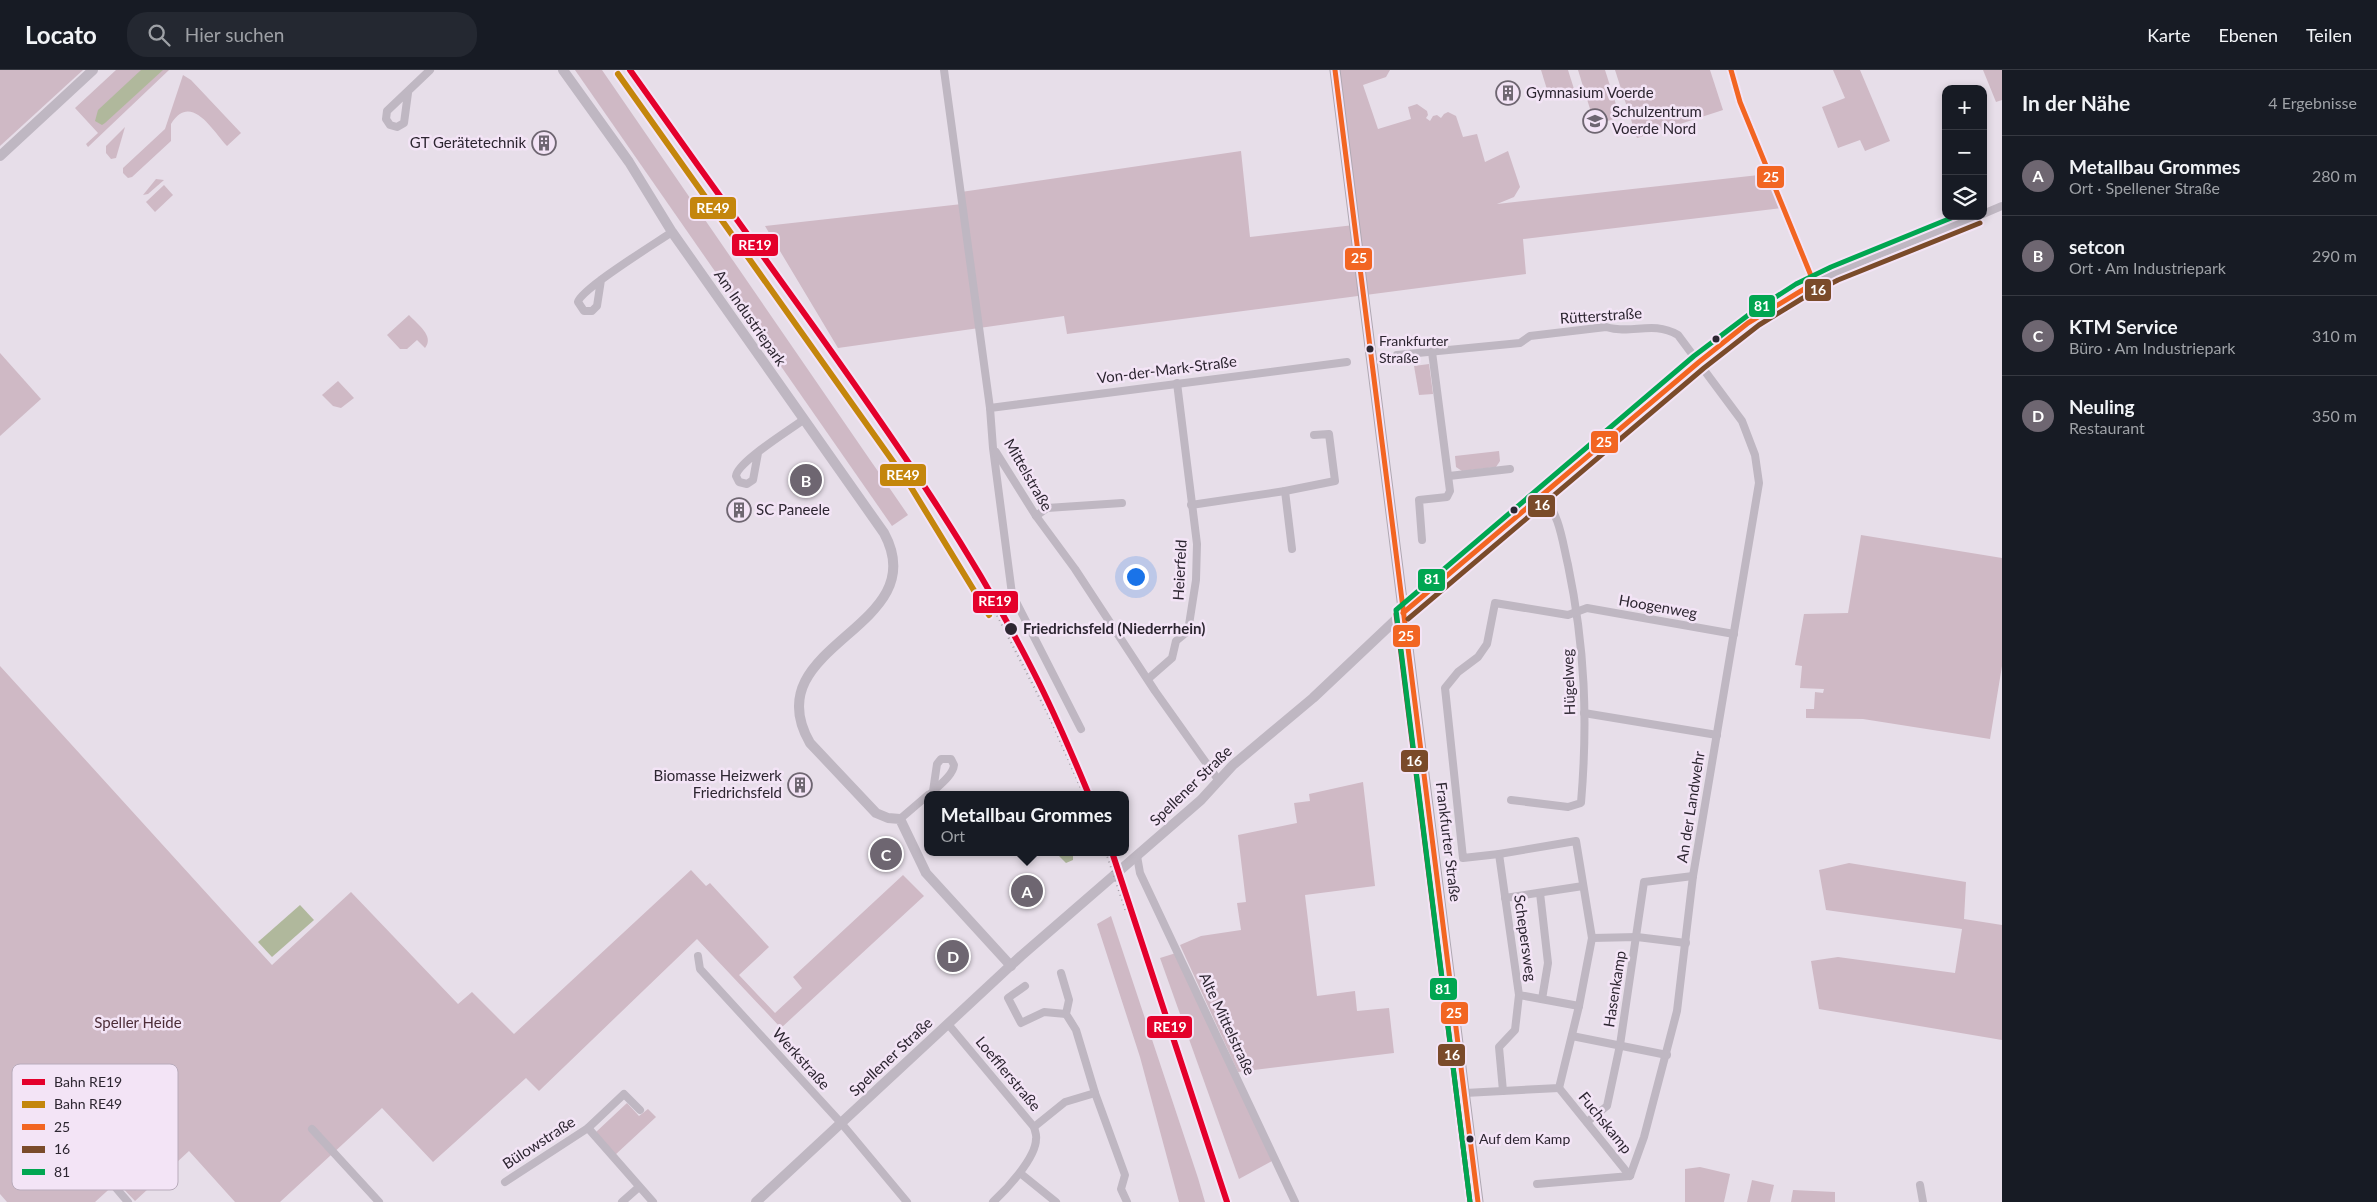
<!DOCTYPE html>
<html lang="de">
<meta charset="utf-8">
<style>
:root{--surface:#171b24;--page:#242831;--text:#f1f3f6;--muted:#9ea1a6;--line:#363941;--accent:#6e6671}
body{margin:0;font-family:Lato,sans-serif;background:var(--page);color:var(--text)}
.controls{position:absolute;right:15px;top:15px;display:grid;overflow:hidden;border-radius:10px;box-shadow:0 2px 8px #0003}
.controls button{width:45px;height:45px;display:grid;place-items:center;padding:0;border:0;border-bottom:1px solid var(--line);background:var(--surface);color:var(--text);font:25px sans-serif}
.you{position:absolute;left:1135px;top:506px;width:18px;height:18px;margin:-12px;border:4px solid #fff;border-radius:50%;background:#1a73e8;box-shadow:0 0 0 8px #1a73e833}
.badge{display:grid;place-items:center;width:32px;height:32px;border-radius:50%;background:var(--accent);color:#fff;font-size:16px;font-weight:700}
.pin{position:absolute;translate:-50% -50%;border:2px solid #fff;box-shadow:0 1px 5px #0006}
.popup{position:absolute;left:924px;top:721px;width:205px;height:65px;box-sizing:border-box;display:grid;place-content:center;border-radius:10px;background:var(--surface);filter:drop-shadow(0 1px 4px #0005);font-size:16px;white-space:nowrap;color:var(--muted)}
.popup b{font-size:19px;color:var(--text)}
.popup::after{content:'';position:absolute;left:50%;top:100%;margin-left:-10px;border:10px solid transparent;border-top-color:var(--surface)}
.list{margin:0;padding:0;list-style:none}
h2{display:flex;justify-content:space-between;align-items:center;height:65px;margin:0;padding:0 20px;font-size:21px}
h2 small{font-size:16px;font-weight:400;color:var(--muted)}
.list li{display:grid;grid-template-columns:32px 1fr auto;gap:15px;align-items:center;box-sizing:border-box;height:80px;padding:0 20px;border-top:1px solid var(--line)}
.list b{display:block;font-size:19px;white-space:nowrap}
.list p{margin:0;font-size:16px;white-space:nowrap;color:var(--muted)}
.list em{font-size:16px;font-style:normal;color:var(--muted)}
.icon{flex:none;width:28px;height:28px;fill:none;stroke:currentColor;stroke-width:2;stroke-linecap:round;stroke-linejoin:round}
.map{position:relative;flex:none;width:2002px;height:1132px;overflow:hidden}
header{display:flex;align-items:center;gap:30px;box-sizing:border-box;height:70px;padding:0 25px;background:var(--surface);border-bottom:1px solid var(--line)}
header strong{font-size:24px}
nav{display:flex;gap:28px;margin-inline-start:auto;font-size:18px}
.search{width:350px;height:45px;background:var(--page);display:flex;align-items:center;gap:12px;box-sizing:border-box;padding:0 18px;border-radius:20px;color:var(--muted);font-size:19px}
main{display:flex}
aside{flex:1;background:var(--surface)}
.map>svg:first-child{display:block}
.green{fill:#cfb9c5}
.water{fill:#b0b89c}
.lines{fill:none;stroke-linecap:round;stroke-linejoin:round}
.minor{stroke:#bfb7c2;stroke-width:8}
.tertiary{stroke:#bfb7c2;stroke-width:10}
.secondary{stroke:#afa8b2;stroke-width:11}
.rail{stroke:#a7a1a9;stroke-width:2.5;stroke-dasharray:1 4;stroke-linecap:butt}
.bus-1-casing{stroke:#f3e4f6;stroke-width:9}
.bus-2-casing{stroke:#f3e4f6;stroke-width:9}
.bus-3-casing{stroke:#f3e4f6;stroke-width:9}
.bus-1{stroke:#f26522;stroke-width:5}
.bus-2{stroke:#7a4b2a;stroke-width:5}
.bus-3{stroke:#00a651;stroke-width:5}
.rail-1-casing{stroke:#f3e4f6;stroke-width:10}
.rail-2-casing{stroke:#f3e4f6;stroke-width:10}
.rail-1{stroke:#e4002b;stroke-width:6}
.rail-2{stroke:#c4860c;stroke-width:6}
.bus-dot{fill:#2d2631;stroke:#f3e4f6;stroke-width:2}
.labels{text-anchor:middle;stroke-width:5;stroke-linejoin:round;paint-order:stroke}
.bus-label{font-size:14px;fill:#2d2631;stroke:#f3e4f6;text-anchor:start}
.poi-label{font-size:15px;fill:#2d2631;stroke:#f3e4f6;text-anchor:start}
.street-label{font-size:15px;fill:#2d2631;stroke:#f3e4f6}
.stop-label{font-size:15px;font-weight:bold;fill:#2d2631;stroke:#f3e4f6;text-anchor:start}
.park-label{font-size:15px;fill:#4d2d38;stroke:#f3e4f6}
.key{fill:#f3e4f6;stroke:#b8abbb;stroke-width:1}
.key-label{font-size:14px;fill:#2d2631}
.line-badge{stroke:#f3e4f6;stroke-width:2}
.badge-label{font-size:14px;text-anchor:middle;font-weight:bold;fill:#fff}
</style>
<header>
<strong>Locato</strong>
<div class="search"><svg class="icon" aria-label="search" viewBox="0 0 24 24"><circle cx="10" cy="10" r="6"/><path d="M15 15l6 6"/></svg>Hier suchen</div>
<nav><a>Karte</a><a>Ebenen</a><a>Teilen</a></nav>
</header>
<main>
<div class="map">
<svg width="2002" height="1132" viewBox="0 0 2002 1132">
<rect width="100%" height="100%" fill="#e7dee9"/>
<!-- green -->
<g class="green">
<path d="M 0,0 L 83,0 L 0,76 Z"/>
<path d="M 116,0 L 169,0 L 88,77 L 86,74 L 98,63 L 75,38 Z"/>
<path d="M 575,0 L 602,0 L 908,445 L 892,456 Z"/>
<path d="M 1335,0 L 1390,0 L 1386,7 L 1363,15 L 1378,59 L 1411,49 L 1408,37 L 1417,34 L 1427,41 L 1428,45 L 1426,48 L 1430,51 L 1433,46 L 1437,45 L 1441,48 L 1444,44 L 1448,42 L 1456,46 L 1463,67 L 1477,64 L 1485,92 L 1508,81 L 1520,117 L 1514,127 L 1497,134 L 1768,104 L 1782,138 L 1523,169 L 1526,204 L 1067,264 L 1064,246 L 838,278 L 765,156 L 962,134 L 961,122 L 1241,81 L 1250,167 L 1354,155 Z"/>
<path d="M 1541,0 L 1568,0 L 1574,19 L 1549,26 Z"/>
<path d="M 1578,0 L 1605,0 L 1620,47 L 1595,55 Z"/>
<path d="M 1615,0 L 1710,0 L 1723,40 L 1637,68 Z"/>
<path d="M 1833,0 L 1860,0 L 1890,71 L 1865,81 L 1860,70 L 1838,78 L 1822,37 L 1845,28 Z"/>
<path d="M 1983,0 L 2002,0 L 2002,30 L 1996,32 Z"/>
<path d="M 183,5 L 191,10 L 241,63 L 227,76 C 212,60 191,22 171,54 L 171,71 L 132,107 L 128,108 L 123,103 L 123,98 L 165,59 Z"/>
<path d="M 125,57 L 116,88 L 111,89 L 106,83 L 106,76 Z"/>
<path d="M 156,109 L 164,110 L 148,124 L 143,125 Z"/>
<path d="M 164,115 L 173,125 L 155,142 L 146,132 Z"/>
<path d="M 409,245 C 417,254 435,266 425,278 L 417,270 L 407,279 L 400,279 L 387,265 Z"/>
<path d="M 0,283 L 41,329 L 0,366 Z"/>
<path d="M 1429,294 L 1433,324 L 1419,325 L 1414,296 Z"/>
<path d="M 338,311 L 354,328 L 341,338 L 333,336 L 322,325 Z"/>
<path d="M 1499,381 L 1500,391 L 1496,397 L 1462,401 L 1456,397 L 1455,386 Z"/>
<path d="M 1861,465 L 2002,488 L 2002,596 L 1990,669 L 1863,649 L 1806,648 L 1806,639 L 1814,639 L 1815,622 L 1823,623 L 1824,619 L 1800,618 L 1802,596 L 1795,595 L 1804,544 L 1848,543 Z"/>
<path d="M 0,596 L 272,895 L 351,822 L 458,934 L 472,922 L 514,964 L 691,800 L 706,816 L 710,813 L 769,877 L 739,905 L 775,943 L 802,918 L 793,907 L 903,805 L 924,826 L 781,958 L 697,869 L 539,1021 L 526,1008 L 433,1092 L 382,1038 L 280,1132 L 235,1132 L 189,1081 L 135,1131 L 117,1112 L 95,1132 L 7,1132 L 0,1124 Z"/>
<path d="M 1363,712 L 1375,816 L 1305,825 L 1317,926 L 1355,921 L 1357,941 L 1389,938 L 1394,983 L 1238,1002 L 1180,875 L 1201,866 L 1241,860 L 1237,833 L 1246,832 L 1238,765 L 1297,753 L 1294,733 L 1310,731 L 1309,724 Z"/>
<path d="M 1849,793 L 1966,812 L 1964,849 L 2002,855 L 2002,970 L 1819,939 L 1811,891 L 1838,887 L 1955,903 L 1962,859 L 1826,840 L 1819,800 Z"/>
<path d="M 1111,846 L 1198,1108 L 1205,1132 L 1179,1132 L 1140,987 L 1097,854 Z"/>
<path d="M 1176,883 L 1272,1091 L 1239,1109 L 1160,888 Z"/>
<path d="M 627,1033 L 639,1046 L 648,1039 L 656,1047 L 615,1085 L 595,1063 Z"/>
<path d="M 1700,1097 L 1730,1104 L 1724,1132 L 1685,1132 L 1685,1099 Z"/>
<path d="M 1752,1110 L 1774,1115 L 1770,1132 L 1747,1132 Z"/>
<path d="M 1793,1120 L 1835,1122 L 1835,1132 L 1791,1132 Z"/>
</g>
<!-- water -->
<g class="water">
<path d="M 141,0 L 163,0 L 105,53 L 102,55 L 95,51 L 98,40 Z"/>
<path d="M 1055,782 L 1073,782 L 1073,790 L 1066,793 Z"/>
<path d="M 300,835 L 314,850 L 272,887 L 258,872 Z"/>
</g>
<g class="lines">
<!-- minor -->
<g class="minor">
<path d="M 944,0 L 990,338 L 993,378 L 1012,524 L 1081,659"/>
<path d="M 1731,0 L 1740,32 L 1814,213"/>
<path d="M 408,23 L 404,53 L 397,57 L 390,55 L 386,49 L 387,41 L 430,0"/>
<path d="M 1983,144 L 2002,136"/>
<path d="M 601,210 L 597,236 L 592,241 L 584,241 L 578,232 C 581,219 656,173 672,162"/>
<path d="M 1397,285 L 1520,273 L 1530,266 L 1606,257 C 1632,265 1652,250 1678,265 L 1742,351 L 1755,385 L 1759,413 L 1693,806 L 1677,941 L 1644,1067 L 1630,1106 L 1537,1114"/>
<path d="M 990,338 L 1347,292"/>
<path d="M 996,382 L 1036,446 L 1075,499 L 1155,621 L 1219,711"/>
<path d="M 758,383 L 753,410 L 747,414 L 739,412 L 736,406 C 737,392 790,360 803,350"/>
<path d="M 1449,406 L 1510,399"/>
<path d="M 1285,421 L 1292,479"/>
<path d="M 1191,435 L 1285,421 L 1335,411 L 1329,364 L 1314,365"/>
<path d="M 1036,446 L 1047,438 L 1122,433"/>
<path d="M 1422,470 L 1419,430 L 1447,427 L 1450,421 L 1432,282"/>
<path d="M 1403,543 L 1699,292 C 1736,263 1773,233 1815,213 C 1867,187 1923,167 1977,146"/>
<path d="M 1148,609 L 1172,588 L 1176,571 L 1188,561 L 1196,510 L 1197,474 L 1177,313"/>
<path d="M 1584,643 L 1717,665"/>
<path d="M 929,725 C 937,717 953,706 954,695 L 951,689 L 941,689 L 937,694 L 933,721"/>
<path d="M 1511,730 L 1568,737 L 1581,733 C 1588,650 1585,577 1568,495 C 1562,470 1560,445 1542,425"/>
<path d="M 900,749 L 928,725"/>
<path d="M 1499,784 L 1519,925 L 1579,936"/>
<path d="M 1137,786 L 1140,803 L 1295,1132"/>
<path d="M 1540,823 L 1548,893 L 1542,929"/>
<path d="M 1505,828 L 1583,816"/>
<path d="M 1592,868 L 1637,867 L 1686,873"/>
<path d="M 698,886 L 700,899 L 842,1054 L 907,1132"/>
<path d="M 1061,903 L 1069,930 L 1066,944 L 1076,960 L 1095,1023 L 1125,1105 L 1121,1119 L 1127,1132"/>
<path d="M 1025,916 L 1008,928 L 1021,953 L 1044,942 L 1066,944"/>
<path d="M 948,954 L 1034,1057 C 1035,1061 1037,1066 1036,1069 C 1036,1088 1006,1120 993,1132"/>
<path d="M 1572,966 L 1667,985"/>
<path d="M 1559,1018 L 1630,1106"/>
<path d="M 1503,1021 L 1499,977 L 1515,960 L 1519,925"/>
<path d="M 1465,1023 L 1559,1018 L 1579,936 L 1592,868 L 1576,771 L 1499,784 L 1463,788 L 1445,618 L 1458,602 L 1478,587 L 1487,574 L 1495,533 L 1568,545 L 1587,538 L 1734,564"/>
<path d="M 1587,1052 L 1607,1036 L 1620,975 L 1644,812 L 1693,806"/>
<path d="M 1034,1057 L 1065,1032 L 1095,1023"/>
<path d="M 588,1058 L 653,1132"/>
<path d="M 312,1059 L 379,1132"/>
<path d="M 1020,1103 L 1056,1132"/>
<path d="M 505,1112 L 588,1058 L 624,1024 L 640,1040"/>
<path d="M 1920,1115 L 1923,1132"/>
<path d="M 116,1118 L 128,1132"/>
<path d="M 622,1132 L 639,1117"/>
</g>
<!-- tertiary -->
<g class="tertiary">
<path d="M 563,0 L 629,92 L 672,162 L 884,463 C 936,559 753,574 810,673 L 876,743 L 888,748 L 900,749 L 926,803 L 1011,896"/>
<path d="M 0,86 L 93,0"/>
<path d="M 756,1132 L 1021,886 L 1201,730 L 1233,695 L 1313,628 L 1403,543"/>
</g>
<!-- secondary -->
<path class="secondary" d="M 1335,0 L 1478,1132"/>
<!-- rail -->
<g class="rail">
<path d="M 995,541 L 1050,648 L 1084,725"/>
<path d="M 1106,782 L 1126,841"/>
</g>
<!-- bus-1 casing -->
<g class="bus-1-casing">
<g id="bus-1">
<path d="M 1335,0 L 1478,1132"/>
<path d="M 1731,0 L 1740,32 L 1814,213"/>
<path d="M 1403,543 L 1699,292 L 1748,253 L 1814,213"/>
</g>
</g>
<!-- bus-2 casing -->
<g class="bus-2-casing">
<g id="bus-2">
<path d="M 1396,544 L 1470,1132"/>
<path d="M 1408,549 L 1704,298 L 1759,255 L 1803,228 L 1838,210 L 1980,153"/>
</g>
</g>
<!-- bus-3 casing -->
<g class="bus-3-casing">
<path id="bus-3" d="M 1470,1132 L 1396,540 L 1694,286 L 1751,243 L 1796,214 L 1831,197 L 1956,146"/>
</g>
<!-- bus-1 -->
<use href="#bus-1" class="bus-1"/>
<!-- bus-2 -->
<use href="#bus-2" class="bus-2"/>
<!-- bus-3 -->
<use href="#bus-3" class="bus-3"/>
<!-- rail-1 casing -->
<g class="rail-1-casing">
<g id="rail-1">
<path d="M 630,0 C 691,86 752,171 814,257 C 893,368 972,480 1034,603 C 1054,642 1072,684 1089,725"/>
<path d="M 1112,782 L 1227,1132"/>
</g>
</g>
<!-- rail-2 casing -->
<g class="rail-2-casing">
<path id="rail-2" d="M 618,4 L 909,414 L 989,545"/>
</g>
<!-- rail-1 -->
<use href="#rail-1" class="rail-1"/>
<!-- rail-2 -->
<use href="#rail-2" class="rail-2"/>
</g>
<!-- icons -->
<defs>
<g id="building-ring" transform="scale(1.25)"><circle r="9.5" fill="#f3e4f6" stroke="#6e6671" stroke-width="1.5"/><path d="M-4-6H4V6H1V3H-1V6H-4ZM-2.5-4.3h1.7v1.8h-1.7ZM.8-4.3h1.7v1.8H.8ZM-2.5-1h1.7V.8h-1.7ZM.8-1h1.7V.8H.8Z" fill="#6e6671"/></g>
<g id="school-ring" transform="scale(1.25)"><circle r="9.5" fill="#f3e4f6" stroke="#6e6671" stroke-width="1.5"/><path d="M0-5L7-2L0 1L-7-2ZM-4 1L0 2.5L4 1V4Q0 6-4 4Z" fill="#6e6671"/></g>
</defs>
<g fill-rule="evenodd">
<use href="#building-ring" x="1508" y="23"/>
<use href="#school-ring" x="1595" y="51"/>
<use href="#building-ring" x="544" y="73"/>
<use href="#building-ring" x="739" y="440"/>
<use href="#building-ring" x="800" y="715"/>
</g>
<!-- markers -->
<g class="bus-dot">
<circle cx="1716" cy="269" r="4.5"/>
<circle cx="1370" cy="279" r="4.5"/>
<circle cx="1514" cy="440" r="4.5"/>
<circle cx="1011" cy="559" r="7"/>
<circle cx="1470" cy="1069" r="4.5"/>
</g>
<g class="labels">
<!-- bus labels -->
<g class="bus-label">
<text x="1379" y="276">Frankfurter<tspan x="1379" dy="17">Straße</tspan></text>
<text x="1479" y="1074">Auf dem Kamp</text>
</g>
<!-- poi labels -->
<g class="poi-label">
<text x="1526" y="28">Gymnasium Voerde</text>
<text x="1612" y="47">Schulzentrum<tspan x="1612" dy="17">Voerde Nord</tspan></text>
<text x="526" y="78" text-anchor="end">GT Gerätetechnik</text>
<text x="756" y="445">SC Paneele</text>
<text x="782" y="711" text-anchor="end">Biomasse Heizwerk<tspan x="782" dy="17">Friedrichsfeld</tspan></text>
</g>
<!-- street labels -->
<g class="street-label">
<text transform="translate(1601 246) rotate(-4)" y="5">Rütterstraße</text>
<text transform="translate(750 248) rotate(55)" y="5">Am Industriepark</text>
<text transform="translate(1167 300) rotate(-7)" y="5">Von-der-Mark-Straße</text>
<text transform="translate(1028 405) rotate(60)" y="5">Mittelstraße</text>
<text transform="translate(1180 500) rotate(-87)" y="5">Heierfeld</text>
<text transform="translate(1658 537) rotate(10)" y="5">Hoogenweg</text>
<text transform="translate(1569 612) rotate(-92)" y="5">Hügelweg</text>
<text transform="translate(1191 716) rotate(-44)" y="5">Spellener Straße</text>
<text transform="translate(1691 737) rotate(-81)" y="5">An der Landwehr</text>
<text transform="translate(1448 772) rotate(83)" y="5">Frankfurter Straße</text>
<text transform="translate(1525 868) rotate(82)" y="5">Schepersweg</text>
<text transform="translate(1615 919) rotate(-81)" y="5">Hasenkamp</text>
<text transform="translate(1227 954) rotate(65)" y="5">Alte Mittelstraße</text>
<text transform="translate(891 987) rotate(-43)" y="5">Spellener Straße</text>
<text transform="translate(801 989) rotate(48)" y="5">Werkstraße</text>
<text transform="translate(1008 1004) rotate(50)" y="5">Loefflerstraße</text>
<text transform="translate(1605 1053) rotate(51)" y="5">Fuchskamp</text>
<text transform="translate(539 1073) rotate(-33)" y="5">Bülowstraße</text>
</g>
<!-- stop labels -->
<g class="stop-label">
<text x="1023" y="564">Friedrichsfeld (Niederrhein)</text>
</g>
<!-- park labels -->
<g class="park-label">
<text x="138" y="958">Speller Heide</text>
</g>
</g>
<!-- legend -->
<rect x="12" y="994" width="166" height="126" rx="8" class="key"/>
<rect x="22" y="1009" width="23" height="6" fill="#e4002b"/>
<rect x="22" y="1031" width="23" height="7" fill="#c4860c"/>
<rect x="22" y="1054" width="23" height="6" fill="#f26522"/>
<rect x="22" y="1076" width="23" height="7" fill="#7a4b2a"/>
<rect x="22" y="1099" width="23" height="6" fill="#00a651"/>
<g class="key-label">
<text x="54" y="1017">Bahn RE19</text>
<text x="54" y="1039">Bahn RE49</text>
<text x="54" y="1062">25</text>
<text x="54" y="1084">16</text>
<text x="54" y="1107">81</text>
</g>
<g class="line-badge">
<rect x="1756" y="95" width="29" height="24" rx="5" fill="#f26522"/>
<rect x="689" y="126" width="48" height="24" rx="5" fill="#c4860c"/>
<rect x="731" y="163" width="48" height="24" rx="5" fill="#e4002b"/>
<rect x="1344" y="177" width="29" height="24" rx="5" fill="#f26522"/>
<rect x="1804" y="208" width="28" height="24" rx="5" fill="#7a4b2a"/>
<rect x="1748" y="224" width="28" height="24" rx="5" fill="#00a651"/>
<rect x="1590" y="360" width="29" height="24" rx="5" fill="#f26522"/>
<rect x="879" y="393" width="48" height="24" rx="5" fill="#c4860c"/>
<rect x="1527" y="424" width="29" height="24" rx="5" fill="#7a4b2a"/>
<rect x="1417" y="498" width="29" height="24" rx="5" fill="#00a651"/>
<rect x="972" y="520" width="47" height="24" rx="5" fill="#e4002b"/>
<rect x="1392" y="554" width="29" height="24" rx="5" fill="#f26522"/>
<rect x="1400" y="679" width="29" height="24" rx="5" fill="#7a4b2a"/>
<rect x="1429" y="907" width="29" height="24" rx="5" fill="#00a651"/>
<rect x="1440" y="931" width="29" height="24" rx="5" fill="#f26522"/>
<rect x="1146" y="945" width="47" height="24" rx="5" fill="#e4002b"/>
<rect x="1437" y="973" width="29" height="24" rx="5" fill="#7a4b2a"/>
</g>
<g class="badge-label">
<text x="1771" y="112">25</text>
<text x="713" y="143">RE49</text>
<text x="755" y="180">RE19</text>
<text x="1359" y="193">25</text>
<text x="1818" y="225">16</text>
<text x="1762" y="241">81</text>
<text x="1604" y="377">25</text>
<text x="903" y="410">RE49</text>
<text x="1542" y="440">16</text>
<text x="1432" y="514">81</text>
<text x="995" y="536">RE19</text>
<text x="1406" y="571">25</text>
<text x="1414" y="696">16</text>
<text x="1443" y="924">81</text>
<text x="1454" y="948">25</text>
<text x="1170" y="962">RE19</text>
<text x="1452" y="990">16</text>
</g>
</svg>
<div class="controls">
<button>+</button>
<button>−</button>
<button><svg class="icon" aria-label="layers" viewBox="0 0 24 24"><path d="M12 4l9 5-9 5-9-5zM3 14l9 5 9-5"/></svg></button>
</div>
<div class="you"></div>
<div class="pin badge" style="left:1027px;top:821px">A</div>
<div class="popup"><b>Metallbau Grommes</b>Ort</div>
<div class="pin badge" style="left:806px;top:410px">B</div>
<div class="pin badge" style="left:886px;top:784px">C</div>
<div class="pin badge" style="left:953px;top:886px">D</div>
</div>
<aside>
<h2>In der Nähe<small>4 Ergebnisse</small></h2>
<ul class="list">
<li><span class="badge">A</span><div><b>Metallbau Grommes</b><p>Ort · Spellener Straße</p></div><em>280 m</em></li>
<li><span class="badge">B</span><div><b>setcon</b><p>Ort · Am Industriepark</p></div><em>290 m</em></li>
<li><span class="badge">C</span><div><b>KTM Service</b><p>Büro · Am Industriepark</p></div><em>310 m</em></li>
<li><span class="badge">D</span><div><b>Neuling</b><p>Restaurant</p></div><em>350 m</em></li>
</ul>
</aside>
</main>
